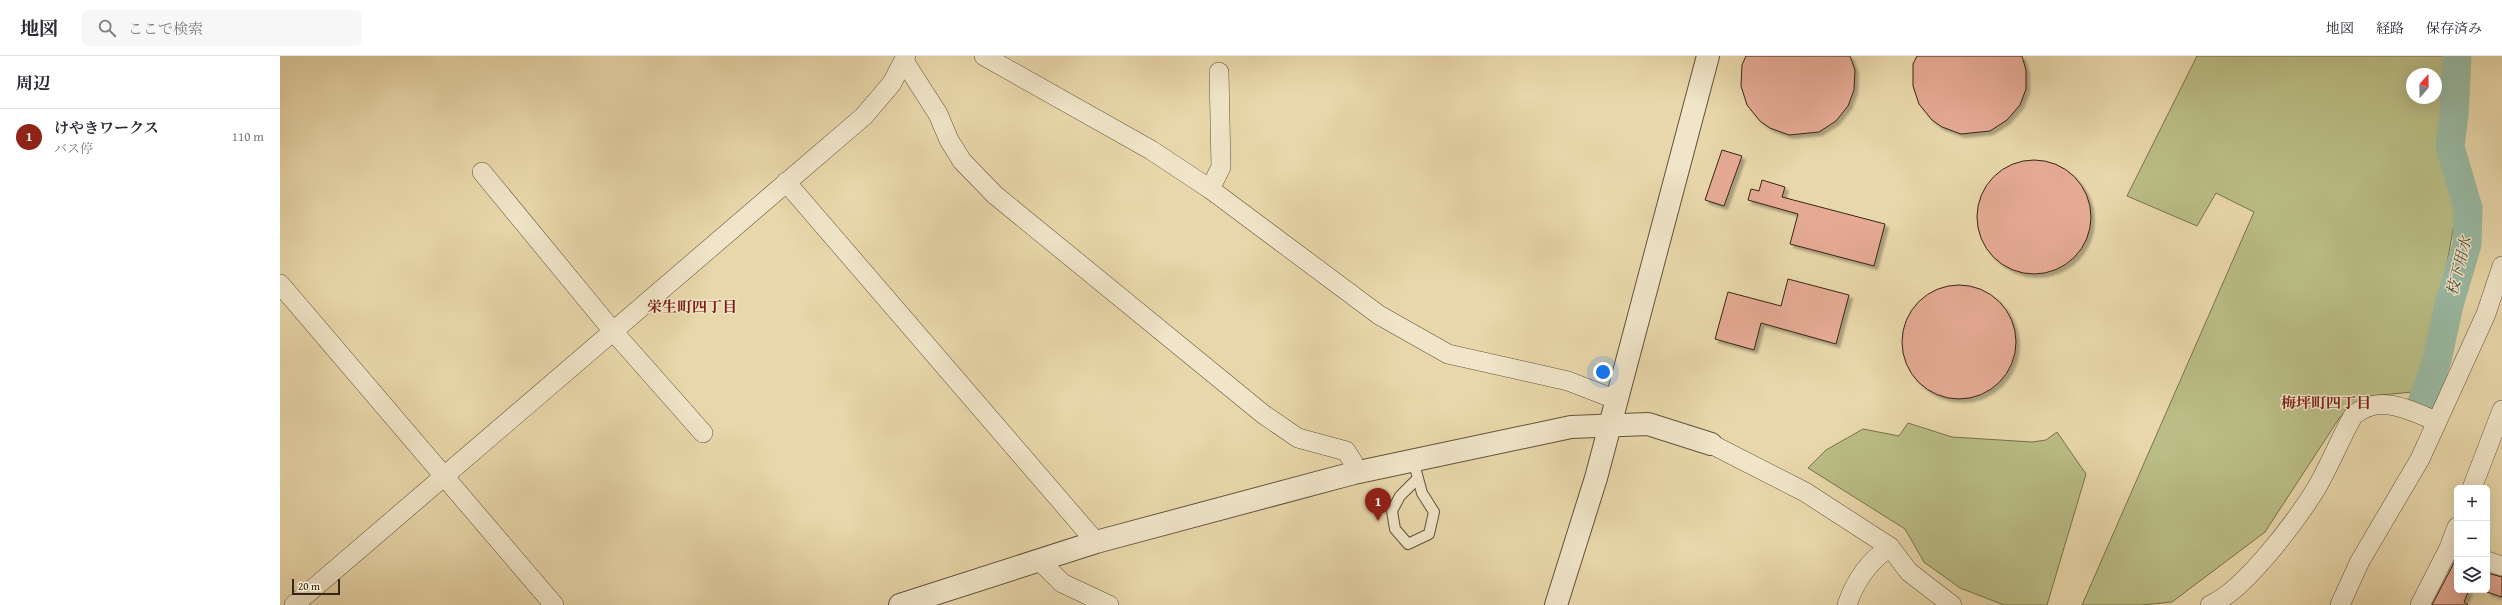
<!DOCTYPE html>
<html lang="ja">
<meta charset="utf-8">
<style>
:root{--surface:#fff;--page:#f7f7f7;--text:#2b2b33;--muted:#7c7c81;--line:#e1e1e2;--accent:#8f2418}
body{margin:0;font-family:"Gentium Book Plus","Noto Serif JP",serif;background:var(--page);color:var(--text)}
.controls{position:absolute;right:12px;bottom:12px;display:grid;overflow:hidden;border-radius:6px;box-shadow:0 4px 16px #0002}
.controls button{width:36px;height:36px;display:grid;place-items:center;padding:0;border:0;border-bottom:1px solid var(--line);background:var(--surface);color:var(--text);font:20px sans-serif}
.compass{position:absolute;left:2126px;top:12px;width:36px;height:36px;border-radius:50%;background:var(--surface);box-shadow:0 4px 16px #0002;rotate:20deg}
.scale{position:absolute;left:12px;bottom:10px;width:48px;box-sizing:border-box;padding-left:4px;border:2px solid #362616;border-top:0;font-size:11px;line-height:14px;white-space:nowrap;color:#362616;-webkit-text-stroke:3px #f0e5c8;paint-order:stroke}
.you{position:absolute;left:1323px;top:316px;width:14px;height:14px;margin:-10px;border:3px solid #fff;border-radius:50%;background:#1a73e8;box-shadow:0 0 0 6px #1a73e833}
.badge{display:grid;place-items:center;width:26px;height:26px;border-radius:50%;background:var(--accent);color:#fff;font-size:13px;font-weight:700}
.pin{position:absolute;translate:-50% -33px;filter:drop-shadow(0 1px 2px #0008)}
.pin::after{content:'';position:absolute;top:21px;width:14px;height:12px;background:inherit;clip-path:polygon(0 0,100% 0,50% 100%)}
.list{margin:0;padding:0;list-style:none}
h2{display:flex;justify-content:space-between;align-items:center;height:52px;margin:0;padding:0 16px;font-size:17px}
h2 small{font-size:13px;font-weight:400;color:var(--muted)}
.list li{display:grid;grid-template-columns:26px 1fr auto;gap:12px;align-items:center;box-sizing:border-box;height:56px;padding:0 16px;border-top:1px solid var(--line)}
.list b{display:block;font-size:15px;white-space:nowrap}
.list p{margin:0;font-size:13px;white-space:nowrap;color:var(--muted)}
.list em{font-size:13px;font-style:normal;color:var(--muted)}
.icon{flex:none;width:22px;height:22px;fill:none;stroke:currentColor;stroke-width:2;stroke-linecap:round;stroke-linejoin:round}
.map{position:relative;flex:none;width:2222px;height:549px;overflow:hidden}
header{display:flex;align-items:center;gap:24px;box-sizing:border-box;height:56px;padding:0 20px;background:var(--surface);border-bottom:1px solid var(--line)}
header strong{font-size:19px}
nav{display:flex;gap:22px;margin-inline-start:auto;font-size:14px}
.search{width:280px;height:36px;background:var(--page);display:flex;align-items:center;gap:10px;box-sizing:border-box;padding:0 14px;border-radius:6px;color:var(--muted);font-size:15px}
main{display:flex}
aside{flex:1;background:var(--surface)}
.map>svg:first-child{display:block}
.green{fill:#babd85;stroke:#78724e;fill-rule:evenodd}
.lines{fill:none;stroke-linecap:round;stroke-linejoin:round}
.river{stroke:#99baa3;stroke-width:29}
.building{fill:#e5aa94;stroke:#362616;filter:url(#shadow)}
.service-casing{stroke:#62523b;stroke-width:12}
.minor-casing{stroke:#62523b;stroke-width:20}
.tertiary-casing{stroke:#62523b;stroke-width:24}
.service{stroke:#f0e5c8;stroke-width:10}
.minor{stroke:#f0e5c8;stroke-width:19}
.tertiary{stroke:#f0e5c8;stroke-width:22}
.labels{text-anchor:middle;stroke-width:3;stroke-linejoin:round;paint-order:stroke}
.water-label{font-size:15px;font-style:italic;fill:#4f4b39;stroke:#f0e5c8}
.neighbourhood-label{font-size:15px;font-weight:bold;fill:#7a1f14;stroke:#f0e5c8}
</style>
<header>
<strong>地図</strong>
<div class="search"><svg class="icon" aria-label="search" viewBox="0 0 24 24"><circle cx="10" cy="10" r="6"/><path d="M15 15l6 6"/></svg>ここで検索</div>
<nav><a>地図</a><a>経路</a><a>保存済み</a></nav>
</header>
<main>
<aside>
<h2>周辺<small></small></h2>
<ul class="list">
<li><span class="badge">1</span><div><b>けやきワークス</b><p>バス停</p></div><em>110 m</em></li>
</ul>
</aside>
<div class="map">
<svg width="2222" height="549" viewBox="0 0 2222 549">
<defs>
<filter id="shadow"><feDropShadow dx="3.5" dy="3.5" stdDeviation="1" flood-color="#0004"/></filter>
</defs>
<rect width="100%" height="100%" fill="#e8d7aa"/>
<filter id="stains"><feTurbulence type="fractalNoise" baseFrequency=".005" numOctaves="4"/><feColorMatrix values="0 0 0 0 .2 0 0 0 0 .09 0 0 0 0 .02 0 0 0 .5 -.17"/></filter>
<radialGradient id="worn" r=".72"><stop offset=".6" stop-color="#630" stop-opacity="0"/><stop offset="1" stop-color="#630" stop-opacity=".3"/></radialGradient>
<!-- green -->
<g class="green">
<path d="M 1917,0 L 2168,0 L 2185,107 L 2144,335 L 2089,340 L 2060,361 L 1985,476 L 1892,546 L 1862,549 L 1802,549 L 1974,156 L 1936,137 L 1917,170 L 1847,140 ZM 2132,18 L 2156,18 L 2156,42 L 2132,42 Z"/>
<path d="M 1628,367 L 1672,381 L 1752,386 L 1766,384 L 1777,376 L 1806,418 L 1767,549 L 1724,549 L 1680,532 L 1644,506 L 1625,473 L 1528,412 L 1546,394 L 1583,373 L 1619,380 Z"/>
</g>
<g class="lines">
<!-- river -->
<path class="river" d="M 2142,347 L 2157,304 L 2169,249 L 2187,188 L 2188,152 L 2170,91 L 2174,59 L 2177,0"/>
</g>
<!-- building -->
<g class="building">
<path d="M 1466,0 L 1570,0 L 1575,14 L 1574,34 L 1568,50 L 1556,65 L 1539,76 L 1509,79 L 1490,72 L 1480,65 L 1467,49 L 1461,30 L 1462,9 Z"/>
<path d="M 1637,0 L 1742,0 L 1746,14 L 1746,33 L 1740,49 L 1727,64 L 1710,75 L 1681,78 L 1662,71 L 1652,64 L 1639,48 L 1633,30 L 1633,8 Z"/>
<path d="M 1442,94 L 1462,100 L 1444,150 L 1425,144 Z"/>
<circle cx="1754" cy="161" r="57"/>
<path d="M 1482,124 L 1505,131 L 1502,141 L 1605,168 L 1594,210 L 1510,188 L 1518,158 L 1468,144 L 1471,133 L 1479,135 Z"/>
<path d="M 1508,223 L 1569,239 L 1556,288 L 1481,267 L 1474,294 L 1435,283 L 1448,236 L 1501,250 Z"/>
<circle cx="1679" cy="286" r="57"/>
<path d="M 2177,501 L 2177,534 L 2189,534 L 2184,546 L 2188,549 L 2152,549 Z"/>
<path d="M 2207,517 L 2222,521 L 2222,541 L 2207,536 Z"/>
</g>
<g class="lines">
<!-- service casing -->
<g class="service-casing">
<path id="service" d="M 1133,404 L 1142,437 L 1154,456 L 1149,478 L 1128,488 L 1115,473 L 1112,455 L 1120,440 L 1138,422"/>
</g>
<!-- minor casing -->
<g class="minor-casing">
<g id="minor">
<path d="M 704,0 L 871,94 L 930,133 L 1099,259 L 1168,298 L 1288,325 L 1337,344"/>
<path d="M 624,5 L 658,58 L 669,84 L 682,105 L 715,139 L 983,358 L 1018,382 L 1066,395 L 1073,406 L 1074,417"/>
<path d="M 202,116 L 332,274 L 423,377"/>
<path d="M 506,126 L 816,486"/>
<path d="M 930,133 L 941,111 L 939,16"/>
<path d="M 0,228 L 274,549"/>
<path d="M 1431,388 L 1525,436 L 1610,491 L 1629,516 L 1672,549"/>
<path d="M 2192,432 L 2222,354"/>
<path d="M 759,504 L 782,527 L 829,549"/>
<path d="M 2207,505 L 2222,510"/>
<path d="M 14,549 L 584,60 L 612,27 L 626,0"/>
<path d="M 1567,549 C 1575,525 1589,505 1610,491"/>
<path d="M 1930,549 C 1964,535 2016,465 2036,433 C 2050,409 2060,383 2073,360 C 2099,337 2129,354 2156,365"/>
<path d="M 2060,549 L 2080,505 L 2140,403 L 2206,258 L 2222,210"/>
<path d="M 2140,549 L 2169,492 L 2177,471"/>
</g>
</g>
<!-- tertiary casing -->
<g class="tertiary-casing">
<g id="tertiary">
<path d="M 620,549 L 816,486 L 1074,417 L 1291,371 L 1368,368 L 1431,388"/>
<path d="M 1276,549 L 1316,422 L 1428,0"/>
</g>
</g>
<!-- service -->
<use href="#service" class="service"/>
<!-- minor -->
<use href="#minor" class="minor"/>
<!-- tertiary -->
<use href="#tertiary" class="tertiary"/>
</g>
<g class="labels">
<!-- water labels -->
<g class="water-label">
<text transform="translate(2179 210) rotate(-76)" y="5">枝下用水</text>
</g>
<!-- neighbourhood labels -->
<g class="neighbourhood-label">
<text x="412" y="256">栄生町四丁目</text>
<text x="2046" y="352">梅坪町四丁目</text>
</g>
</g>
<rect width="100%" height="100%" filter="url(#stains)"/>
<rect width="100%" height="100%" fill="url(#worn)"/>
</svg>
<div class="controls">
<button>+</button>
<button>−</button>
<button><svg class="icon" aria-label="layers" viewBox="0 0 24 24"><path d="M12 4l9 5-9 5-9-5zM3 14l9 5 9-5"/></svg></button>
</div>
<svg class="compass" viewBox="-18 -18 36 36"><path d="M0-13l5 13h-10z" fill="#e53935"/><path d="M0 13l5-13h-10z" fill="#7c7c81"/></svg>
<div class="scale">20 m</div>
<div class="you"></div>
<div class="pin badge" style="left:1098px;top:465px">1</div>
</div>
</main>
